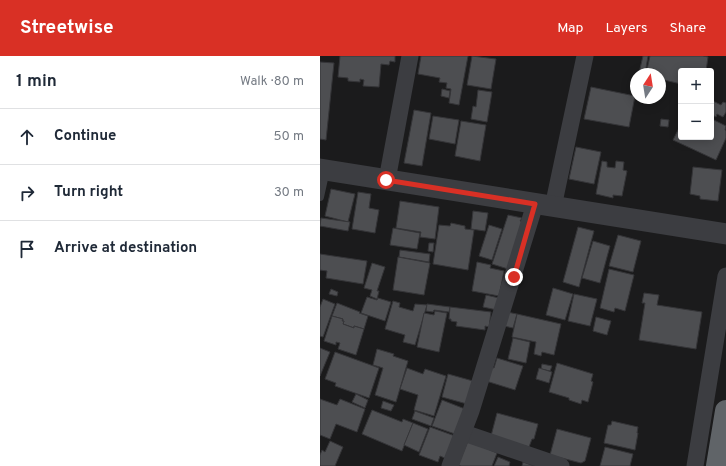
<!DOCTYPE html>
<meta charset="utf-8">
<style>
:root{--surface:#fff;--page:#f6f6f7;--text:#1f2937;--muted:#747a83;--line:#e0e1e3;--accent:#d93025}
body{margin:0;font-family:Overpass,sans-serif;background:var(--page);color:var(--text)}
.controls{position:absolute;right:12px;top:12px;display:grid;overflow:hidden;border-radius:4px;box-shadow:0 2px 10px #0003}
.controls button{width:36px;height:36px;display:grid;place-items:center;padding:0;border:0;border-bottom:1px solid var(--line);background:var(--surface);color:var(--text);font:20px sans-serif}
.compass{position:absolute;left:310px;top:12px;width:36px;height:36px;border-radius:50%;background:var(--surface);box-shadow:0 2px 10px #0003;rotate:12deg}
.stop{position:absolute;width:12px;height:12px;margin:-9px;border:3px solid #d93025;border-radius:50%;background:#fff}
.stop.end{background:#d93025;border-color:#fff;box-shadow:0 1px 4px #0008}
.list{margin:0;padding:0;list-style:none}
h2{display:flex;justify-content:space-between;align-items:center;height:52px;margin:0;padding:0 16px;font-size:17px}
h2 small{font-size:13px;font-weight:400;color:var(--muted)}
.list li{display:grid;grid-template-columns:26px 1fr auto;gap:12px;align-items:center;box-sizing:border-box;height:56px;padding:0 16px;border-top:1px solid var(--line)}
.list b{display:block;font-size:15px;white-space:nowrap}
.list em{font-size:13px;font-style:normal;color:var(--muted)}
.icon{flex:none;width:22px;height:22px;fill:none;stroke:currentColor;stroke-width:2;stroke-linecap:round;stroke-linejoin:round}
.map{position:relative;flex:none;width:406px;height:410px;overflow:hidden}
header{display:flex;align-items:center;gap:24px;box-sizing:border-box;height:56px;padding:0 20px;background:var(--accent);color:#fff}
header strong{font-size:19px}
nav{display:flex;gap:22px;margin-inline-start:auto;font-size:14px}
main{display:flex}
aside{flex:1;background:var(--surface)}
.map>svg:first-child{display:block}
.building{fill:#4d4e51;stroke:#353538}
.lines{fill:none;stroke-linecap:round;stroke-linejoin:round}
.service{stroke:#3c3d41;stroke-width:8}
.minor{stroke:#3c3d41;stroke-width:17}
.tertiary{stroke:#3c3d41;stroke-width:21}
.trunk{stroke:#606468;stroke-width:22}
.route{stroke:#d93025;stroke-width:5}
</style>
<header>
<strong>Streetwise</strong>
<nav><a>Map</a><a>Layers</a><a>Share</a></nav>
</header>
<main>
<aside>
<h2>1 min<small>Walk · 80 m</small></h2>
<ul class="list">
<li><svg class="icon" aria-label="ahead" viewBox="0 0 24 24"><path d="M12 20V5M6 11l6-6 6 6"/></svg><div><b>Continue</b></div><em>50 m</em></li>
<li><svg class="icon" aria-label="right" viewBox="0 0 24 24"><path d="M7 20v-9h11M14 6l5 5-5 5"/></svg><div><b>Turn right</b></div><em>30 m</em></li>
<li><svg class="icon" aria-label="arrive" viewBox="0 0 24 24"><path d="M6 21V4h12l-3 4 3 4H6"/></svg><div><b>Arrive at destination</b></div></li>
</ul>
</aside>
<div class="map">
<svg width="406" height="410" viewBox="0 0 406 410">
<rect width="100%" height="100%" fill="#1b1b1c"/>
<!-- building -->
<g class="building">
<path d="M 20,0 L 75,0 L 75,6 L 70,5 L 69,9 L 61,8 L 59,31 L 43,30 L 44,24 L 40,23 L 40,26 L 28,25 L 28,22 L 18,21 Z"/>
<path d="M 101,0 L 148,0 L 139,49 L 129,47 L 131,33 L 126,32 L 127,27 L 119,26 L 120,22 L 98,18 Z"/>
<path d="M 152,0 L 176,3 L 171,33 L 147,29 Z"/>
<path d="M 323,0 L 328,0 L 325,18 L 319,17 Z"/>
<path d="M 330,0 L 383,0 L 388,1 L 386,15 L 361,15 L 361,28 L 340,23 L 340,18 L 326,18 Z"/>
<path d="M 0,6 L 14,7 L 6,84 L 0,83 Z"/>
<path d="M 271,31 L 315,40 L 309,71 L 264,63 Z"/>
<path d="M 122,33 L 130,35 L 129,42 L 121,40 Z"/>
<path d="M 158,34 L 172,36 L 167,66 L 151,63 L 153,50 L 156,51 Z"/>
<path d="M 391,44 L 401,49 L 403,46 L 406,47 L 406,56 L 403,61 L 397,58 L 396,61 L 391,58 Z"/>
<path d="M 94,54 L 111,57 L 102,110 L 84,107 Z"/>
<path d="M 113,60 L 139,64 L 135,88 L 109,83 Z"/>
<path d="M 341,63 L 349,64 L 348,71 L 340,70 Z"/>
<path d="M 392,63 L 406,70 L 405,74 L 406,75 L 406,82 L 396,104 L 353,84 L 359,72 L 361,72 L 361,81 L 391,81 Z"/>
<path d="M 141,65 L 166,69 L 160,105 L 135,100 Z"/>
<path d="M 256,91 L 281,96 L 274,128 L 249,123 Z"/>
<path d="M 282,105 L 287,106 L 287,111 L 295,112 L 296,105 L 304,106 L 303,114 L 307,115 L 302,140 L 293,139 L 293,142 L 276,138 Z"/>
<path d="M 373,111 L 402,114 L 398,145 L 380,143 L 380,140 L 370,138 Z"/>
<path d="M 11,133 L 35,138 L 28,166 L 5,160 Z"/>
<path d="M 38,136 L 51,138 L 49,152 L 59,154 L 55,177 L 32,173 Z"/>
<path d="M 80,145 L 119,151 L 115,183 L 100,181 L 101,176 L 76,172 Z"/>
<path d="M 153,155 L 168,157 L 165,175 L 151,173 Z"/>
<path d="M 188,159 L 202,162 L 200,165 L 204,166 L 188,213 L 172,208 Z"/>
<path d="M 1,162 L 30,166 L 28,175 L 0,170 Z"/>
<path d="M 131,167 L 145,170 L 145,173 L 154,174 L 148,214 L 113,208 L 119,169 L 130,170 Z"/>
<path d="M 169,169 L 182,173 L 172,204 L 159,200 Z"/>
<path d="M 258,171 L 274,175 L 259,231 L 243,226 Z"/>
<path d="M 73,172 L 100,177 L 97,193 L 70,189 Z"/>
<path d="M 298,179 L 321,185 L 313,216 L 289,210 Z"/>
<path d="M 273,185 L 290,190 L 280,227 L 262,222 Z"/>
<path d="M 109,187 L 114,187 L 113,196 L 108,195 Z"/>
<path d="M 80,194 L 110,198 L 109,206 L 79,201 Z"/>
<path d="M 0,198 L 47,205 L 43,228 L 6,222 L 7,215 L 0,214 Z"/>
<path d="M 78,201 L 110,207 L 104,239 L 73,234 Z"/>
<path d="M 157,206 L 171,209 L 170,212 L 184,215 L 179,240 L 152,235 Z"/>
<path d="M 52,207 L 65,211 L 57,235 L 59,235 L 57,243 L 50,240 L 52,234 L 44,232 Z"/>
<path d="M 289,213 L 314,219 L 305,255 L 295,252 L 294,256 L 280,252 Z"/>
<path d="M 233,232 L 253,238 L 245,264 L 226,259 Z"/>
<path d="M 11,233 L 18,236 L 17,240 L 9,238 Z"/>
<path d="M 324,237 L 339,239 L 337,249 L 382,256 L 376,293 L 319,284 L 325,247 L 322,247 Z"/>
<path d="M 254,238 L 277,243 L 270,270 L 248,265 Z"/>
<path d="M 166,239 L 179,242 L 177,254 L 163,251 Z"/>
<path d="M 47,241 L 57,244 L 58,242 L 71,246 L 65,265 L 41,257 Z"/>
<path d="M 3,243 L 15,248 L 3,281 L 0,280 L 0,251 Z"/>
<path d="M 73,245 L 80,247 L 79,251 L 93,255 L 95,248 L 107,249 L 95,289 L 83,286 L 85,279 L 65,273 Z"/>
<path d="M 17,247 L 40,256 L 39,257 L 48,260 L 44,273 L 34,270 L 34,272 L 23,268 L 24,265 L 22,265 L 23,263 L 12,260 Z"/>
<path d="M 107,248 L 130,251 L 129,256 L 114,254 L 113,256 L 106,255 Z"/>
<path d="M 130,251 L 171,256 L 169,271 L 165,270 L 165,274 L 136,270 L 137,266 L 131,265 L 131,263 L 129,263 Z"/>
<path d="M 115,255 L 127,257 L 119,296 L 97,291 L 104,257 L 114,259 Z"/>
<path d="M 187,256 L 197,258 L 193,272 L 184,270 Z"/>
<path d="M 197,258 L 241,268 L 234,299 L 222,296 L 221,300 L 214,298 L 216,286 L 192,281 Z"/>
<path d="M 12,260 L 23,263 L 22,265 L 24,265 L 23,268 L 34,272 L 34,270 L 44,273 L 36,299 L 18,293 L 20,287 L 16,286 L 16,289 L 4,285 Z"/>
<path d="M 276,261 L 291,265 L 287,279 L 273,275 Z"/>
<path d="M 193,282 L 210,286 L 206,307 L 188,303 Z"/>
<path d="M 0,292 L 10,296 L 0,320 Z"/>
<path d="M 57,293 L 74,298 L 73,300 L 88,305 L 76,346 L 55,339 L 63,312 L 53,309 Z"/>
<path d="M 15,296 L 59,312 L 49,342 L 15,330 L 16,327 L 5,323 Z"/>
<path d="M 177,302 L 203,310 L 195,334 L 166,325 L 171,311 L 174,312 Z"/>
<path d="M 237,307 L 273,318 L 271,325 L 273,326 L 268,346 L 262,344 L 261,348 L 249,344 L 249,342 L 229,336 Z"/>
<path d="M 222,308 L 232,310 L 230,315 L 221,313 Z"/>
<path d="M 87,312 L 103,318 L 105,313 L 126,320 L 114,360 L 94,354 L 98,339 L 80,333 Z"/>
<path d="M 219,312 L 232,316 L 229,327 L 216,323 Z"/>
<path d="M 128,318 L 153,325 L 147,348 L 122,341 Z"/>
<path d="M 36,338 L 48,344 L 45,352 L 32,346 Z"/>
<path d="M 0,343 L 17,349 L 20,343 L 45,353 L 37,376 L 16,368 L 10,383 L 0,379 Z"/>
<path d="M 122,344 L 145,353 L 135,378 L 112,370 Z"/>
<path d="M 63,345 L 74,349 L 71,355 L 61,352 Z"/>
<path d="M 52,354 L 82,366 L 83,363 L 93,367 L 82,395 L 42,378 Z"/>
<path d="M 95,355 L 114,362 L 111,370 L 92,363 Z"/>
<path d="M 177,357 L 218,368 L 214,383 L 212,383 L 209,391 L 171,380 Z"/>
<path d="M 292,365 L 318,371 L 317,377 L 318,377 L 315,394 L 284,387 L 288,369 L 291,369 Z"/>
<path d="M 93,367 L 108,373 L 99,396 L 84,389 Z"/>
<path d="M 110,371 L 135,380 L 127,403 L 120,400 L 118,406 L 99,399 Z"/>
<path d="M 237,373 L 271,382 L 265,405 L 261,407 L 230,399 Z"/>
<path d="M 10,385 L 23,391 L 15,410 L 0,410 L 0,399 L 2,394 L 5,396 Z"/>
<path d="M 148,385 L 177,397 L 172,410 L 141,410 L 138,409 Z"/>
<path d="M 285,391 L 313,398 L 310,410 L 280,410 Z"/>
<path d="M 178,401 L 190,406 L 189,410 L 174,410 Z"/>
<path d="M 203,406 L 214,410 L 202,410 Z"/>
</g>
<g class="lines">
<!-- service -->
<path class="service" d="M 0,141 L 6,114"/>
<!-- minor -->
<g class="minor">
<path d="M 67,124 L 90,0"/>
<path d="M 233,151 L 265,0"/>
<path d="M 144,377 L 241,410"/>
<path d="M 130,410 L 151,355 L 215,148"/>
<path d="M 375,410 L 406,220"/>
</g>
<!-- tertiary -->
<path class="tertiary" d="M 0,113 L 406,178"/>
<!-- trunk -->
<path class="trunk" d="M 397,410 L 406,355"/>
</g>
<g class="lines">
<!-- route -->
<path class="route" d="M 66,124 L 215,148 L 194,221"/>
</g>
</svg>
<div class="controls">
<button>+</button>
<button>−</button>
</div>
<svg class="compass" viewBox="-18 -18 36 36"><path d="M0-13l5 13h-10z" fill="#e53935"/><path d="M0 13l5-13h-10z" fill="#747a83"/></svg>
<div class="stop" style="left:66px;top:124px"></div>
<div class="stop end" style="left:194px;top:221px"></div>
</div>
</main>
